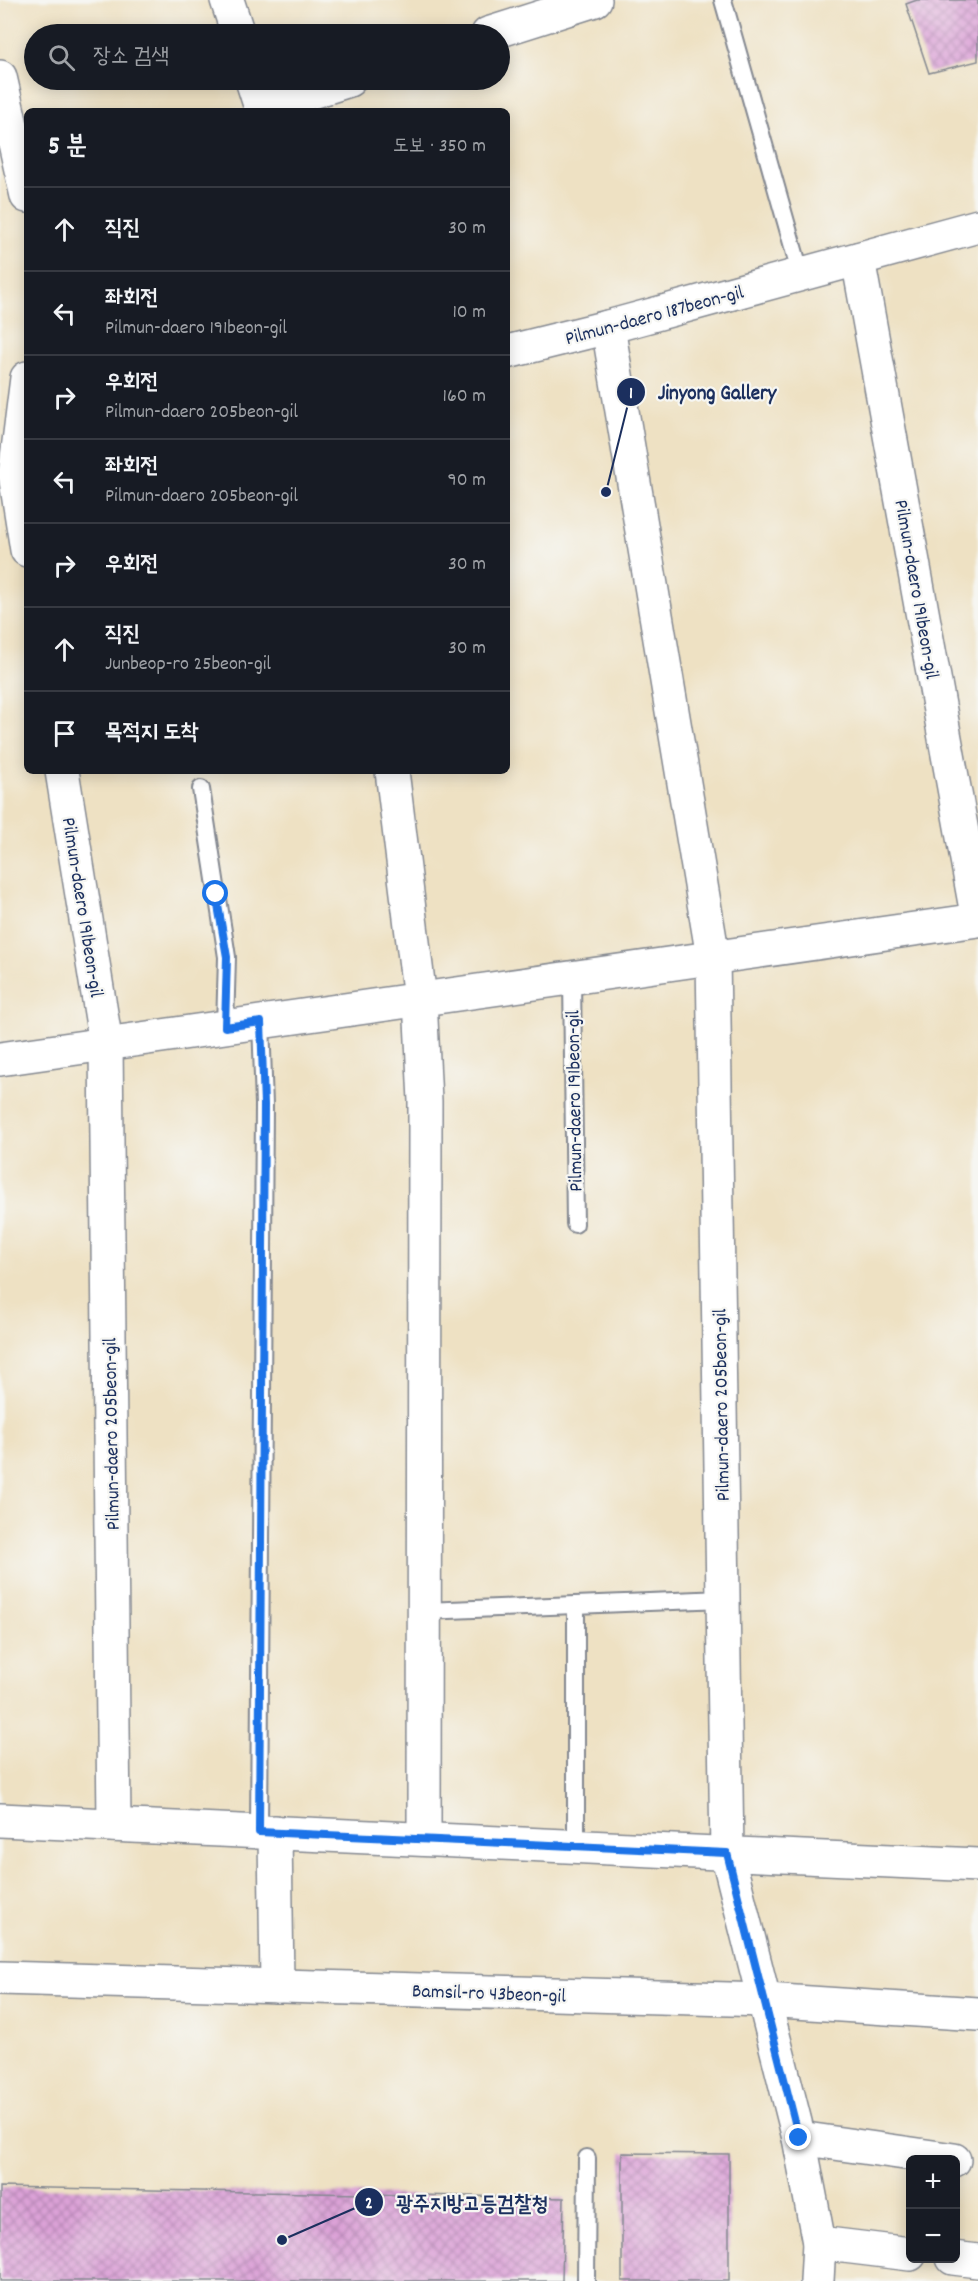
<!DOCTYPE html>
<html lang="ko">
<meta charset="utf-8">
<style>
:root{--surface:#171b24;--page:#242831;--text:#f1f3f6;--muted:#9ea1a6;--line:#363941}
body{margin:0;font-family:Dekko,"Poor Story",sans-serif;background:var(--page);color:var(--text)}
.controls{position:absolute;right:18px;bottom:18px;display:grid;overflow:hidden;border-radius:9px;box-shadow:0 3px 15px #0003}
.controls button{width:54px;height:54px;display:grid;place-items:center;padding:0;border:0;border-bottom:2px solid var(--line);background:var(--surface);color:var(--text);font:30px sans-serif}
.stop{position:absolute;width:18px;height:18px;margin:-14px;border:4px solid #1a73e8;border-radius:50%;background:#fff}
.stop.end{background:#1a73e8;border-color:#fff;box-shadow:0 2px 6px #0008}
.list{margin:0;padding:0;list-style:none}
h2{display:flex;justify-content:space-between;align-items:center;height:78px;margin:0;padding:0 24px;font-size:26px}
h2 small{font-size:20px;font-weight:400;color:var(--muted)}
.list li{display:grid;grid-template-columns:39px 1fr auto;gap:18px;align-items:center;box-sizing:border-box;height:84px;padding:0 24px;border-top:2px solid var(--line)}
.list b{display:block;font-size:22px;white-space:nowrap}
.list p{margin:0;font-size:20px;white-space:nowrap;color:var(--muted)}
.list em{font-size:20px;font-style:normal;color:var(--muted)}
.icon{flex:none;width:33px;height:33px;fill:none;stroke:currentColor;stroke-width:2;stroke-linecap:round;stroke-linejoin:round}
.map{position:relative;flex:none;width:978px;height:2281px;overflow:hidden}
.search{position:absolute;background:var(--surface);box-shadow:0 3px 15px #0003;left:24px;top:24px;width:486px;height:66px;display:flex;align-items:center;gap:15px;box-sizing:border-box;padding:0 21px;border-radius:33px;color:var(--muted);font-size:22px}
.panel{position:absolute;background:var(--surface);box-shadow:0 3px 15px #0003;left:24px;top:108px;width:486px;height:666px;border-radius:9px}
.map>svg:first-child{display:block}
.building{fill:url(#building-cross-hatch)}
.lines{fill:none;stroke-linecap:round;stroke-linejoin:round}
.service-casing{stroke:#848890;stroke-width:20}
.minor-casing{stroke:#848890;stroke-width:36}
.service{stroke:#fff;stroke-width:16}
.minor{stroke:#fff;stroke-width:33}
.route{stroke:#1a73e8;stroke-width:8}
.labels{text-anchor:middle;stroke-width:4.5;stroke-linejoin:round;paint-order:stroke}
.street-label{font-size:20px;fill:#1b2f5e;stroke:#f6f6f2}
.leader{fill:none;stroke:#1b2f5e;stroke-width:2}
.callout-dot{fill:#1b2f5e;stroke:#f6f6f2;stroke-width:2}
.mark-label{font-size:18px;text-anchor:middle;font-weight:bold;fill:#fff}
.callout-label{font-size:21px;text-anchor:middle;font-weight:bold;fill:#1b2f5e;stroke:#f6f6f2;stroke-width:4.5;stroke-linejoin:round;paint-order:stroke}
</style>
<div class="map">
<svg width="978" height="2281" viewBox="0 0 978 2281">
<defs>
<pattern id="building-cross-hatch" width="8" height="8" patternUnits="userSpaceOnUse" patternTransform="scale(1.5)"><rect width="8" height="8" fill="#dca2d7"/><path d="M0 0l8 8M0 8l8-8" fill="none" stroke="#b284b2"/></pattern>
</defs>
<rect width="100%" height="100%" fill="#f6f6f2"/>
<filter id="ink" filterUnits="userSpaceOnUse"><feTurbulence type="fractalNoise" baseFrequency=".0167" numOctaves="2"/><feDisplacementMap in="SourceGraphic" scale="12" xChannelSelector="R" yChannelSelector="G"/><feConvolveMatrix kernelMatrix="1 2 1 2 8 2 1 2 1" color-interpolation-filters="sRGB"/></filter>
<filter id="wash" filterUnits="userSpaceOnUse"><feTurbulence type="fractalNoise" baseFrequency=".008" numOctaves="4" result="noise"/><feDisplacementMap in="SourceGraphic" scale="24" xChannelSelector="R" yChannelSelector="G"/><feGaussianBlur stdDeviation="1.35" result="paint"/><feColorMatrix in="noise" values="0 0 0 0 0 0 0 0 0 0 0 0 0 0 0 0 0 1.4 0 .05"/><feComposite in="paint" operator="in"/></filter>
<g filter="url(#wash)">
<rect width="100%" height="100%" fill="#eee1c3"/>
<g id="blocks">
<!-- building -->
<g class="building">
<path d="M 917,0 L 978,0 L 978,61 L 929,73 L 906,4 Z"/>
<path d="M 622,2153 L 729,2154 L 729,2281 L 622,2281 Z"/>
<path d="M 0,2187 L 564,2198 L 562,2281 L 0,2281 Z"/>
</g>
</g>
</g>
<g filter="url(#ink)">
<use href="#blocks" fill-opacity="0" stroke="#848890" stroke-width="1.5"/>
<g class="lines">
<!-- service casing -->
<g class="service-casing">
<g id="service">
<path d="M 723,0 L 801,275"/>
<path d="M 201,789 L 227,957 L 225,1027"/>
<path d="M 572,978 L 575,1224"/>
<path d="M 576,1605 L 576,1846"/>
<path d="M 425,1611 L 723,1599"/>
<path d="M 259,1832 L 264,1105 L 261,1022"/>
<path d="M 586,2281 L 587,2158"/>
</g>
</g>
<!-- minor casing -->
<g class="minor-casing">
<g id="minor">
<path d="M 227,0 L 238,34"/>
<path d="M 488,34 L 595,0"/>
<path d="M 0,77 L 27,196"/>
<path d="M 252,80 L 262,111"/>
<path d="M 261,108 L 349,80"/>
<path d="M 608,327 L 713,957 L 727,1853 L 799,2138 L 819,2243 L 817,2281"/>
<path d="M 507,352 L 608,327 L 978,226"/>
<path d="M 27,378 L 15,474 L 27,550"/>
<path d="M 62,771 L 106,1044 L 114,1825"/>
<path d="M 392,771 L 420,999 L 425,1101 L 424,1839"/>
<path d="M 0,1059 L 978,920 L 858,259"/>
<path d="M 0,1820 L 978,1865"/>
<path d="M 275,1832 L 277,1986"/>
<path d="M 0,1978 L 765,2000 L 978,2014"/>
<path d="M 799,2138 L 954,2160"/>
<path d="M 819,2243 L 910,2254"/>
<path d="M 953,2258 L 978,2261"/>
</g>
</g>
<!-- service -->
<use href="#service" class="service"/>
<!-- minor -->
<use href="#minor" class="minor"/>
</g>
</g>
<g class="lines" filter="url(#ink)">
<!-- route -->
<path class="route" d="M 216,894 L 227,957 L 225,1027 L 261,1022 L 264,1105 L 259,1832 L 727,1853 L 799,2138"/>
</g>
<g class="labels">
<!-- street labels -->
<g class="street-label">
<text transform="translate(654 314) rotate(-15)" y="7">Pilmun-daero 187beon-gil</text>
<text transform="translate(918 589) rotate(80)" y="7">Pilmun-daero 191beon-gil</text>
<text transform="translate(84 907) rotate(81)" y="7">Pilmun-daero 191beon-gil</text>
<text transform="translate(573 1101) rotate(-91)" y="7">Pilmun-daero 191beon-gil</text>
<text transform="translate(720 1405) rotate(-91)" y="7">Pilmun-daero 205beon-gil</text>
<text transform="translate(110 1434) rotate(-91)" y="7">Pilmun-daero 205beon-gil</text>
<text transform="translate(489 1992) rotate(2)" y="7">Bamsil-ro 43beon-gil</text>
</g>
</g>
<!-- callouts -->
<path class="leader" d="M606 492L631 392M282 2240L369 2202"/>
<g class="callout-dot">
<circle cx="606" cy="492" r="6"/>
<circle cx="282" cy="2240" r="6"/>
<circle cx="631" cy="392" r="15"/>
<circle cx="369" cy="2202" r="15"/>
</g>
<g class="mark-label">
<text x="631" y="398">1</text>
<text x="369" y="2208">2</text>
</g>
<g class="callout-label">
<text x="717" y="399">Jinyong Gallery</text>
<text x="472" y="2210">광주지방고등검찰청</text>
</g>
</svg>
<div class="controls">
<button>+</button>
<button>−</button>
</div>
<div class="stop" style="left:216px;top:894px"></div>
<div class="stop end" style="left:799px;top:2138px"></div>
<div class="search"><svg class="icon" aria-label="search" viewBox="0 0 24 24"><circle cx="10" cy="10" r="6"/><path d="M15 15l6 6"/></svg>장소 검색</div>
<section class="panel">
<h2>5 분<small>도보 · 350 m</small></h2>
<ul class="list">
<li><svg class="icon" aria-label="ahead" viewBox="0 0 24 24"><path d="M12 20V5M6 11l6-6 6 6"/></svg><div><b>직진</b></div><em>30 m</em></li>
<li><svg class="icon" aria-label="left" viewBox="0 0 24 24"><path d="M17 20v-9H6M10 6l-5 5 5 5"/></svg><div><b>좌회전</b><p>Pilmun-daero 191beon-gil</p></div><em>10 m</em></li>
<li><svg class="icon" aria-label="right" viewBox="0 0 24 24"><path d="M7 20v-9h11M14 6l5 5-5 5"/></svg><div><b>우회전</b><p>Pilmun-daero 205beon-gil</p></div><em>160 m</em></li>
<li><svg class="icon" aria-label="left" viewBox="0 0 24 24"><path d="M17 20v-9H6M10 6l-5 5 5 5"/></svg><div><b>좌회전</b><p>Pilmun-daero 205beon-gil</p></div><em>90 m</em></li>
<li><svg class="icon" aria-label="right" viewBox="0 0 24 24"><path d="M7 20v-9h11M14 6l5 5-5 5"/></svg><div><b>우회전</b></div><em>30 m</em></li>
<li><svg class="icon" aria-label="ahead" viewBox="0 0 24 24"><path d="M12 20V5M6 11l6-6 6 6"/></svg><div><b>직진</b><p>Junbeop-ro 25beon-gil</p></div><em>30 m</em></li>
<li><svg class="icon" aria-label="arrive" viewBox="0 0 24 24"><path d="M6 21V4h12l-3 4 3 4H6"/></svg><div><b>목적지 도착</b></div></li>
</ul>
</section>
</div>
